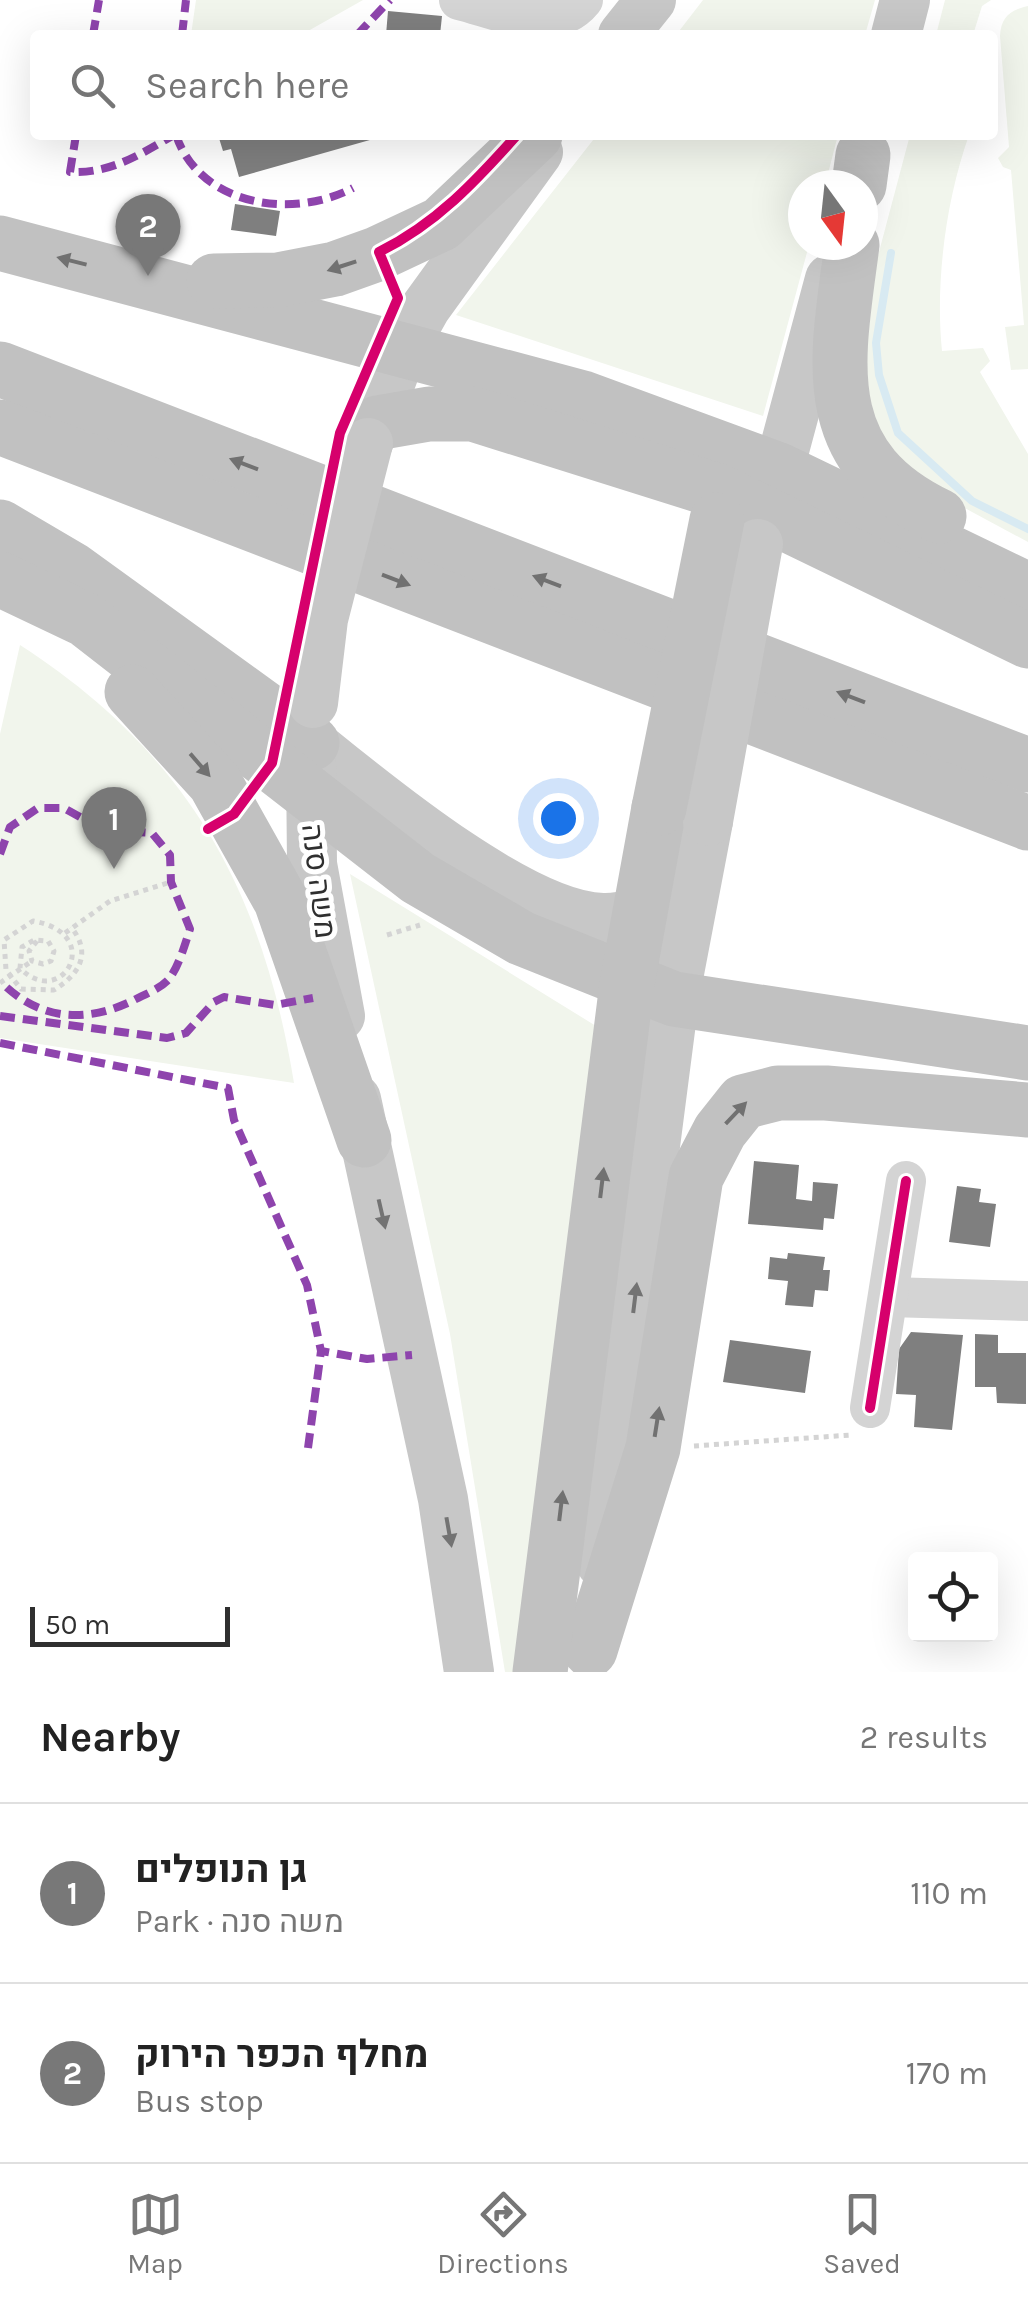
<!DOCTYPE html>
<meta charset="utf-8">
<style>
:root{--surface:#fff;--page:#f2f2f2;--text:#222;--muted:#767676;--line:#e0e0e0;--accent:#787878}
body{margin:0;font-family:Karla,Heebo,sans-serif;background:var(--page);color:var(--text)}
.controls{position:absolute;right:30px;bottom:30px;display:grid;overflow:hidden;border-radius:10px;box-shadow:0 10px 40px #0002}
.controls button{width:90px;height:90px;display:grid;place-items:center;padding:0;border:0;border-bottom:2px solid var(--line);background:var(--surface);color:var(--text);font:50px sans-serif}
.compass{position:absolute;left:788px;top:170px;width:90px;height:90px;border-radius:50%;background:var(--surface);box-shadow:0 10px 40px #0002;rotate:165deg}
.scale{position:absolute;left:30px;bottom:25px;width:200px;box-sizing:border-box;padding-left:10px;border:5px solid #2f2f2f;border-top:0;font-size:28px;line-height:35px;white-space:nowrap;color:#2f2f2f;-webkit-text-stroke:8px #fff;paint-order:stroke}
.you{position:absolute;left:558px;top:818px;width:35px;height:35px;margin:-25px;border:8px solid #fff;border-radius:50%;background:#1a73e8;box-shadow:0 0 0 15px #1a73e833}
.badge{display:grid;place-items:center;width:65px;height:65px;border-radius:50%;background:var(--accent);color:#fff;font-size:32px;font-weight:700}
.pin{position:absolute;translate:-50% -82px;filter:drop-shadow(0 2px 5px #0008)}
.pin::after{content:'';position:absolute;top:52px;width:35px;height:30px;background:inherit;clip-path:polygon(0 0,100% 0,50% 100%)}
.list{margin:0;padding:0;list-style:none}
h2{display:flex;justify-content:space-between;align-items:center;height:130px;margin:0;padding:0 40px;font-size:42px}
h2 small{font-size:32px;font-weight:400;color:var(--muted)}
.list li{display:grid;grid-template-columns:65px 1fr auto;gap:30px;align-items:center;box-sizing:border-box;height:180px;padding:0 40px;border-top:2px solid var(--line)}
.list b{display:block;font-size:38px;white-space:nowrap}
.list p{margin:0;font-size:32px;white-space:nowrap;color:var(--muted)}
.list em{font-size:32px;font-style:normal;color:var(--muted)}
.icon{flex:none;width:55px;height:55px;fill:none;stroke:currentColor;stroke-width:2;stroke-linecap:round;stroke-linejoin:round}
.map{position:relative;flex:none;width:1028px;height:1672px;overflow:hidden}
.search{position:absolute;background:var(--surface);box-shadow:0 10px 40px #0002;left:30px;right:30px;top:30px;height:110px;display:flex;align-items:center;gap:25px;box-sizing:border-box;padding:0 35px;border-radius:10px;color:var(--muted);font-size:38px}
.sheet{height:490px;background:var(--surface)}
nav{display:flex;justify-content:space-around;align-items:center;box-sizing:border-box;height:140px;border-top:2px solid var(--line);background:var(--surface);font-size:28px;color:var(--muted)}
nav a{display:grid;justify-items:center;gap:5px}
nav .on{color:var(--accent)}
.map>svg:first-child{display:block}
.green{fill:#f1f5ec}
.lines{fill:none;stroke-linecap:round;stroke-linejoin:round}
.stream{stroke:#d8eaf2;stroke-width:8}
.building{fill:#7f7f7f}
.path{stroke:#d4d4d4;stroke-width:5;stroke-dasharray:5 5;stroke-linecap:butt}
.minor{stroke:#d4d4d4;stroke-width:40}
.major{stroke:#c7c7c7;stroke-width:50}
.highway{stroke:#c1c1c1;stroke-width:55}
.major-bridge{stroke:#c7c7c7;stroke-width:50}
.highway-bridge{stroke:#c1c1c1;stroke-width:55}
.quiet{stroke:#8e44ad;stroke-width:8;stroke-dasharray:15 8;stroke-linecap:butt}
.cycleway-casing{stroke:#fff;stroke-width:16}
.cycleway{stroke:#d6006c;stroke-width:10}
.oneway{fill:#717171}
.oneway2{fill:#737373}
.labels{text-anchor:middle;stroke-width:10;stroke-linejoin:round;paint-order:stroke}
.street-label{font-size:30px;fill:#2f2f2f;stroke:#fff}
</style>
<div class="map">
<svg width="1028" height="1672" viewBox="0 0 1028 1672">
<rect width="100%" height="100%" fill="#fff"/>
<!-- green -->
<g class="green">
<path d="M 196,0 L 363,0 L 301,35 L 191,35 Z"/>
<path d="M 703,0 L 875,0 L 865,35 L 676,35 Z"/>
<path d="M 945,0 L 991,0 L 982,6 L 973,35 L 936,35 Z"/>
<path d="M 1028,6 L 1028,369 L 1011,370 L 1005,327 L 1024,325 L 1011,170 L 1003,167 L 998,158 L 1009,147 L 1000,36 C 1001,17 1010,10 1028,6 Z"/>
<path d="M 597,135 L 838,135 L 825,185 L 803,185 L 803,245 L 809,245 L 763,416 L 456,315 Z"/>
<path d="M 910,135 L 969,135 C 946,200 935,282 942,351 L 983,348 L 990,361 L 980,372 L 1028,454 L 1028,542 L 920,484 L 875,435 L 857,335 Z"/>
<path d="M 20,645 C 187,753 262,888 294,1083 L 0,1038 L 0,734 Z"/>
<path d="M 350,874 L 596,1026 L 517,1672 L 505,1672 L 450,1334 Z"/>
</g>
<g class="lines">
<!-- stream -->
<path class="stream" d="M 891,253 L 876,343 L 879,375 L 898,433 L 972,501 L 1028,529"/>
</g>
<!-- building -->
<g class="building">
<path d="M 388,11 L 442,16 L 440,35 L 386,35 Z"/>
<path d="M 218,135 L 384,135 L 384,136 L 239,177 L 231,149 L 223,151 Z"/>
<path d="M 235,204 L 280,211 L 276,236 L 231,230 Z"/>
<path d="M 754,1161 L 799,1165 L 796,1199 L 812,1201 L 813,1182 L 838,1184 L 834,1219 L 824,1218 L 823,1230 L 748,1224 Z"/>
<path d="M 957,1186 L 981,1189 L 979,1202 L 996,1204 L 990,1247 L 949,1242 Z"/>
<path d="M 788,1253 L 825,1257 L 823,1270 L 830,1270 L 828,1291 L 815,1290 L 813,1307 L 785,1305 L 788,1281 L 768,1279 L 770,1257 L 787,1259 Z"/>
<path d="M 911,1332 L 963,1335 L 952,1430 L 914,1427 L 916,1395 L 896,1394 L 899,1349 Z"/>
<path d="M 975,1334 L 998,1335 L 998,1353 L 1026,1353 L 1026,1404 L 997,1403 L 996,1387 L 975,1387 Z"/>
<path d="M 730,1340 L 811,1351 L 805,1393 L 723,1382 Z"/>
</g>
<g class="lines">
<!-- path -->
<g class="path">
<path d="M 65,933 L 110,901 L 171,882"/>
<path d="M 387,935 L 420,925"/>
<path d="M 37,941 L 29,951 L 32,961 L 43,964 L 51,961 L 54,951 L 48,941 L 34,940 L 22,947 L 20,968 C 61,1011 107,934 33,921 L 4,940 L 6,970 L 21,989 L 54,990 C 80,974 92,953 71,927"/>
<path d="M 0,983 L 32,961"/>
<path d="M 694,1446 L 851,1435"/>
</g>
<!-- minor -->
<g class="minor">
<path d="M 459,0 C 497,9 553,37 583,0"/>
<path d="M 889,1297 L 1028,1301"/>
<path d="M 870,1408 L 906,1181"/>
</g>
<!-- major -->
<g class="major">
<path d="M 623,35 L 651,0"/>
<path d="M 896,35 L 905,0"/>
<path d="M 368,443 L 403,348 L 426,307 L 538,152"/>
<path d="M 768,510 L 830,279"/>
<path d="M 312,743 C 375,794 522,916 603,918 C 629,919 653,905 675,894"/>
<path d="M 311,763 L 312,864 L 340,1016"/>
<path d="M 356,1099 L 443,1499 L 469,1672"/>
<path d="M 601,1563 L 674,999 L 708,821"/>
</g>
<!-- highway -->
<g class="highway">
<path d="M 859,185 L 863,155"/>
<path d="M 0,243 L 583,398 L 779,470 L 1028,590"/>
<path d="M 852,245 C 837,360 814,456 939,516"/>
<path d="M 214,281 L 278,280 L 335,269 L 377,254 L 441,224 L 535,135"/>
<path d="M 0,369 L 1028,765"/>
<path d="M 377,423 L 429,414 L 473,414 L 718,491 L 1028,641"/>
<path d="M 0,427 L 1028,823"/>
<path d="M 0,527 L 73,570 L 312,743"/>
<path d="M 0,579 L 86,620 L 418,878 L 521,938 L 674,999 L 1028,1053"/>
<path d="M 132,692 L 215,783 L 281,901 L 364,1140"/>
<path d="M 590,1650 L 653,1448 L 696,1177 L 720,1131 L 743,1102 L 778,1093 L 826,1093 L 1028,1110"/>
<path d="M 540,1672 L 627,984 L 659,808"/>
</g>
<!-- major-bridge -->
<g class="major-bridge">
<path d="M 313,703 L 323,619 L 368,443"/>
<path d="M 708,821 L 758,544"/>
</g>
<!-- highway-bridge -->
<path class="highway-bridge" d="M 659,808 L 717,520"/>
<!-- quiet -->
<g class="quiet">
<path d="M 93,35 L 99,0"/>
<path d="M 182,35 L 186,0"/>
<path d="M 357,35 L 390,0"/>
<path d="M 76,135 L 70,172 C 110,174 141,154 174,135"/>
<path d="M 176,135 C 200,206 292,220 353,188"/>
<path d="M 0,854 L 10,827 L 38,808 L 64,808 L 103,830 L 152,833 L 170,855 L 171,882 L 190,929 C 185,944 179,966 169,979 C 161,988 146,994 136,999 C 87,1024 40,1021 1,982"/>
<path d="M 0,1016 L 167,1038 L 186,1033 L 214,1002 L 224,997 L 275,1005 L 313,998"/>
<path d="M 0,1043 L 228,1088 L 234,1120 L 307,1285 L 321,1351 L 367,1359 L 412,1355"/>
<path d="M 308,1448 L 321,1351"/>
</g>
<!-- cycleway casing -->
<g class="cycleway-casing">
<g id="cycleway">
<path d="M 208,829 L 234,814 L 272,763 L 340,433 L 398,298 L 379,252 C 436,224 476,181 517,135"/>
<path d="M 870,1408 L 906,1181"/>
</g>
</g>
<!-- cycleway -->
<use href="#cycleway" class="cycleway"/>
</g>
<!-- one-way arrows -->
<defs><path id="oneway-solid" d="M-6-.8H1V-3.2L6.5 0L1 3.2V.8H-6Z" transform="scale(2.5)"/></defs>
<g class="oneway">
<use href="#oneway-solid" transform="translate(72 261) rotate(-166)"/>
<use href="#oneway-solid" transform="translate(342 266) rotate(162)"/>
<use href="#oneway-solid" transform="translate(244 464) rotate(-159)"/>
<use href="#oneway-solid" transform="translate(396 580) rotate(21)"/>
<use href="#oneway-solid" transform="translate(547 581) rotate(-159)"/>
<use href="#oneway-solid" transform="translate(851 697) rotate(-159)"/>
<use href="#oneway-solid" transform="translate(200 765) rotate(49)"/>
<use href="#oneway-solid" transform="translate(736 1113) rotate(-46)"/>
<use href="#oneway-solid" transform="translate(602 1183) rotate(-83)"/>
<use href="#oneway-solid" transform="translate(657 1422) rotate(-81)"/>
<use href="#oneway-solid" transform="translate(561 1506) rotate(-83)"/>
</g>
<g class="oneway2">
<use href="#oneway-solid" transform="translate(382 1214) rotate(77)"/>
<use href="#oneway-solid" transform="translate(635 1298) rotate(-83)"/>
<use href="#oneway-solid" transform="translate(449 1532) rotate(80)"/>
</g>
<g class="labels">
<!-- street labels -->
<g class="street-label">
<text transform="translate(319 881) rotate(83)" y="10">משה סנה</text>
</g>
</g>
</svg>
<div class="controls">
<button><svg class="icon" aria-label="locate" viewBox="0 0 24 24"><circle cx="12" cy="12" r="6"/><path d="M12 2v4M12 18v4M2 12h4M18 12h4"/></svg></button>
</div>
<svg class="compass" viewBox="-18 -18 36 36"><path d="M0-13l5 13h-10z" fill="#e53935"/><path d="M0 13l5-13h-10z" fill="#767676"/></svg>
<div class="scale">50 m</div>
<div class="you"></div>
<div class="pin badge" style="left:114px;top:869px">1</div>
<div class="pin badge" style="left:148px;top:276px">2</div>
<div class="search"><svg class="icon" aria-label="search" viewBox="0 0 24 24"><circle cx="10" cy="10" r="6"/><path d="M15 15l6 6"/></svg>Search here</div>
</div>
<section class="sheet">
<h2>Nearby<small>2 results</small></h2>
<ul class="list">
<li><span class="badge">1</span><div><b>גן הנופלים</b><p>Park · משה סנה</p></div><em>110 m</em></li>
<li><span class="badge">2</span><div><b>מחלף הכפר הירוק</b><p>Bus stop</p></div><em>170 m</em></li>
</ul>
</section>
<nav>
<a class="on"><svg class="icon" aria-label="map" viewBox="0 0 24 24"><path d="M3 6l6-2 6 2 6-2v14l-6 2-6-2-6 2zM9 4v14M15 6v14"/></svg>Map</a>
<a><svg class="icon" aria-label="directions" viewBox="0 0 24 24"><path d="M12 3l9 9-9 9-9-9zM9 14v-3h6M13 9l2 2-2 2"/></svg>Directions</a>
<a><svg class="icon" aria-label="saved" viewBox="0 0 24 24"><path d="M7 4h10v16l-5-4-5 4z"/></svg>Saved</a>
</nav>
